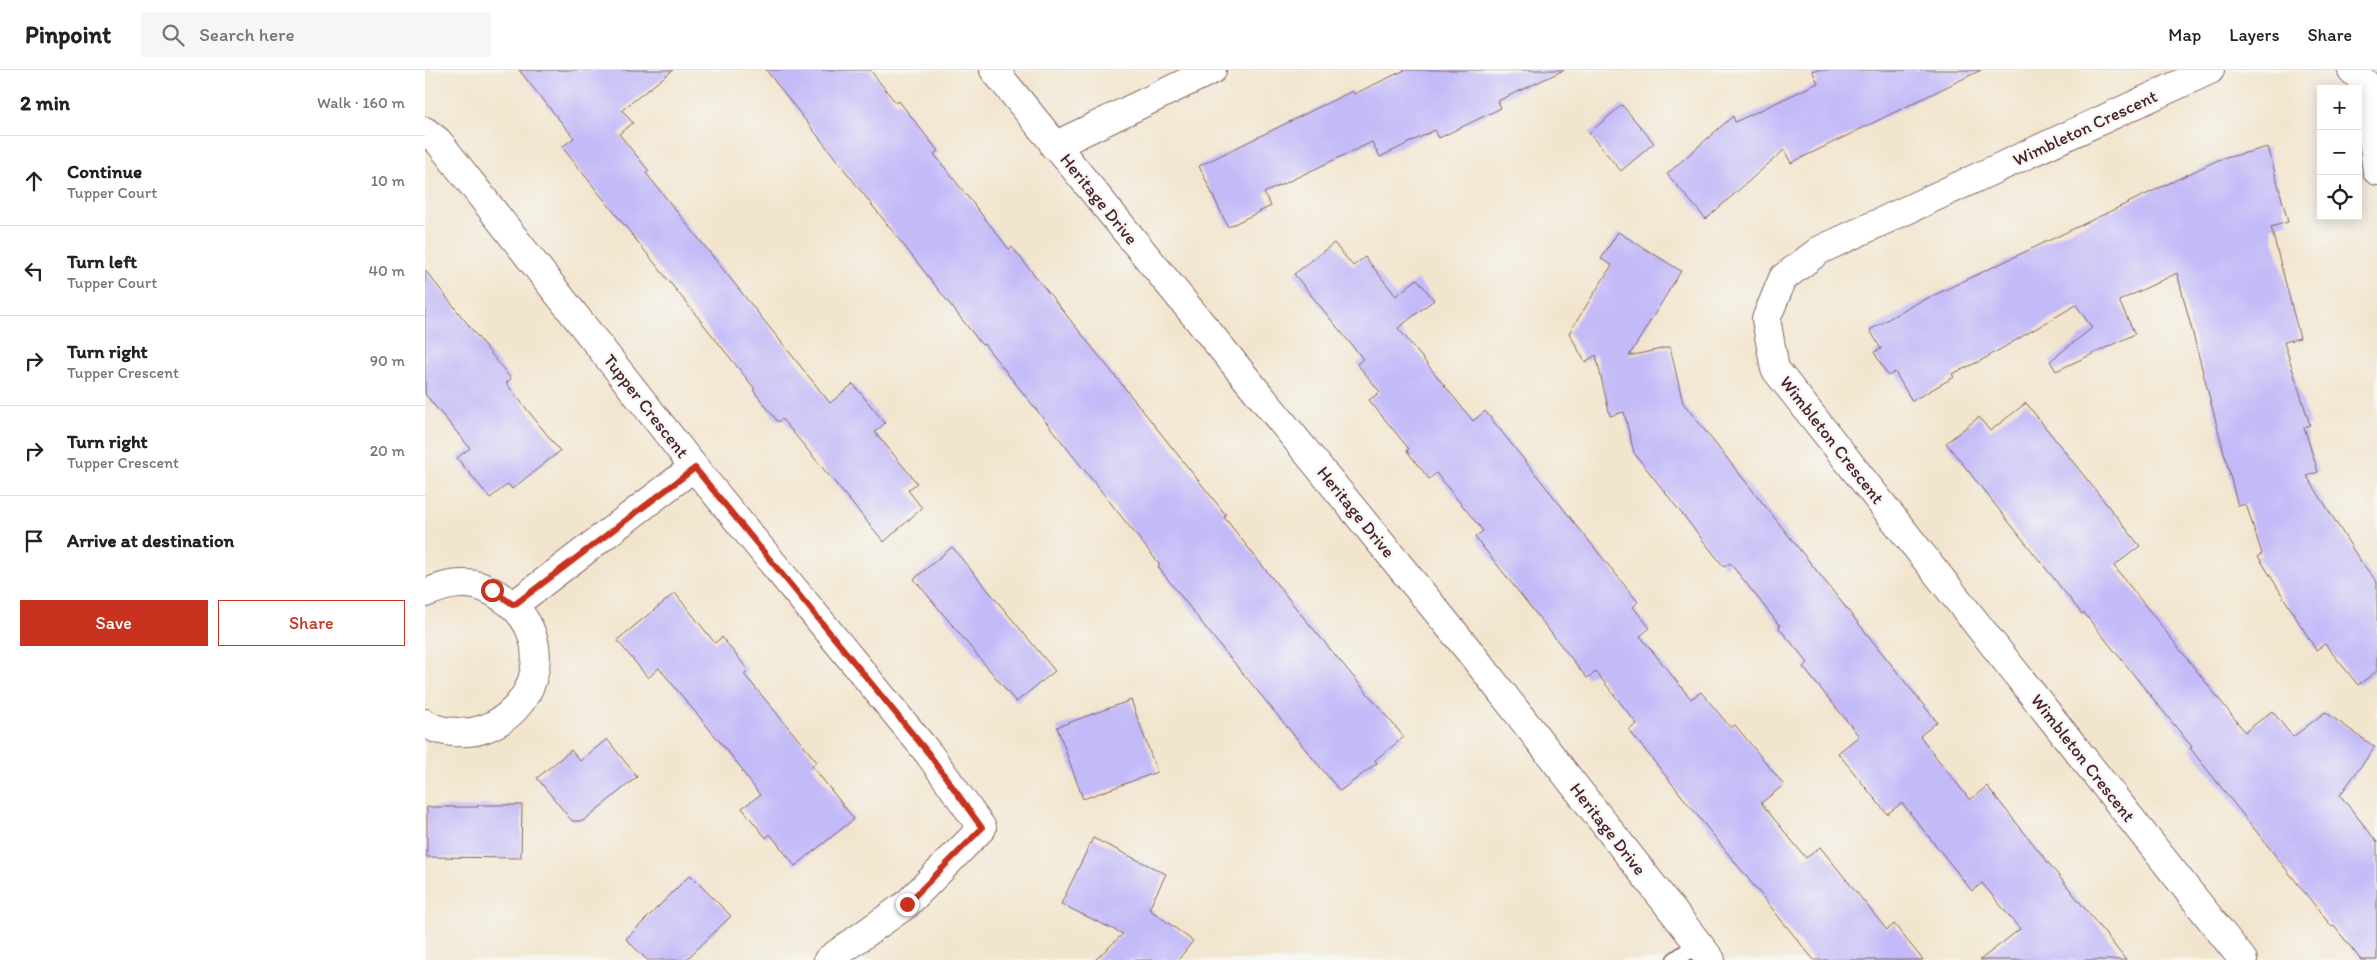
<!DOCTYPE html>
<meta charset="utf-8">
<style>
:root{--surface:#fff;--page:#f6f6f6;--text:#222;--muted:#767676;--line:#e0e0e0;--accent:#c8321e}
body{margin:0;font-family:Itim,sans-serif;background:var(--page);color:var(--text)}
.controls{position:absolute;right:15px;top:15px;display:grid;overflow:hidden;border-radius:0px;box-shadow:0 2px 12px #0003}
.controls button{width:45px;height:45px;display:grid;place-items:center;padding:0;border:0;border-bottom:1px solid var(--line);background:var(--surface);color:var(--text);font:25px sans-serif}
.stop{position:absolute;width:15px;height:15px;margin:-11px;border:4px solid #c8321e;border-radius:50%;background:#fff}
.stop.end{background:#c8321e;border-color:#fff;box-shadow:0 1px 5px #0008}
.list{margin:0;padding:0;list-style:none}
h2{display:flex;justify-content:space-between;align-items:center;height:65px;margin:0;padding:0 20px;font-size:21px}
h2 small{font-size:16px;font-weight:400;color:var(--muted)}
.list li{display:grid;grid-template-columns:32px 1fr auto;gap:15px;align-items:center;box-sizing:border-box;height:90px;padding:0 20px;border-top:1px solid var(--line)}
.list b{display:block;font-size:19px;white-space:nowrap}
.list p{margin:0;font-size:16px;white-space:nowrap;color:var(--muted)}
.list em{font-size:16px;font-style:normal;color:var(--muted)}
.actions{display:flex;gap:10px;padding:15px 20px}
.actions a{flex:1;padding:11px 0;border:1px solid var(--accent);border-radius:0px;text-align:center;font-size:18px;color:var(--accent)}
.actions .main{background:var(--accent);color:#fff}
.icon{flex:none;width:28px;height:28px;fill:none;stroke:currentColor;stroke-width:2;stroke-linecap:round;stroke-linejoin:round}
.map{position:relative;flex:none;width:1952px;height:890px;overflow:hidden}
header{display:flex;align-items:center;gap:30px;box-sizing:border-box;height:70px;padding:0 25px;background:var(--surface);border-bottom:1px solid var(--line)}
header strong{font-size:24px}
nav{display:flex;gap:28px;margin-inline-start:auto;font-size:18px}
.search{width:350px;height:45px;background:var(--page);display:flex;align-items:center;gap:12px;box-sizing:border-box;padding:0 18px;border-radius:0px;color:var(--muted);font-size:19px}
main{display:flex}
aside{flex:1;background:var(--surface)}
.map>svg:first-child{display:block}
.building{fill:#c3baf8}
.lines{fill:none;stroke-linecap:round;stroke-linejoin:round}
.service-casing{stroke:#856464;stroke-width:19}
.minor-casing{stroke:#856464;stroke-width:30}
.service{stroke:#fff;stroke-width:16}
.minor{stroke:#fff;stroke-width:28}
.route{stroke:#c8321e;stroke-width:6}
.labels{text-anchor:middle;stroke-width:5;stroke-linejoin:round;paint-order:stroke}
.street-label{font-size:18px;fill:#4a1f2b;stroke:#f6f6f2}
</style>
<header>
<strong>Pinpoint</strong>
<div class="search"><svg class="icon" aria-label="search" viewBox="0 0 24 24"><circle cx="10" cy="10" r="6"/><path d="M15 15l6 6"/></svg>Search here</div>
<nav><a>Map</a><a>Layers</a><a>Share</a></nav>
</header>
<main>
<aside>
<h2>2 min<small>Walk · 160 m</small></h2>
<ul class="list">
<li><svg class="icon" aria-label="ahead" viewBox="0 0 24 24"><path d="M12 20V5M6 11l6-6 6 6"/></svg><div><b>Continue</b><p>Tupper Court</p></div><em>10 m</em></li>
<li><svg class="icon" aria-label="left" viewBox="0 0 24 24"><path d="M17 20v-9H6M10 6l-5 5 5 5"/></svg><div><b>Turn left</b><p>Tupper Court</p></div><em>40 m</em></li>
<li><svg class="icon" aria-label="right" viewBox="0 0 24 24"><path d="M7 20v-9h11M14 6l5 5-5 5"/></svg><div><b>Turn right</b><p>Tupper Crescent</p></div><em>90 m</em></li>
<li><svg class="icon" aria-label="right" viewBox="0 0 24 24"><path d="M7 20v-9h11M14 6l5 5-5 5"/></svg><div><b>Turn right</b><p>Tupper Crescent</p></div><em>20 m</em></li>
<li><svg class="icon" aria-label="arrive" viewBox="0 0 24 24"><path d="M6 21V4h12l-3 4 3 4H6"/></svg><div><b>Arrive at destination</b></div></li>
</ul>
<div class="actions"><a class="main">Save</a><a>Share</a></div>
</aside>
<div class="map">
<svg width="1952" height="890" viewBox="0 0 1952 890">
<rect width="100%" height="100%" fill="#f6f6f2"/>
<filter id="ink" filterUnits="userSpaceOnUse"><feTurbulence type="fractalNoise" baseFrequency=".02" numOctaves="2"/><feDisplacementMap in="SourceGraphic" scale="10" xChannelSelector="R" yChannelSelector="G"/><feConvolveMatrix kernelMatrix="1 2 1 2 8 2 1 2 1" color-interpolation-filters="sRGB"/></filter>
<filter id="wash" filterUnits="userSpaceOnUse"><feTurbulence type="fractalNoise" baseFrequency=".0096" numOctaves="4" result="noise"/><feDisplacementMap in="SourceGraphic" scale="20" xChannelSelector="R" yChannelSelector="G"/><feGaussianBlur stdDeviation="1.12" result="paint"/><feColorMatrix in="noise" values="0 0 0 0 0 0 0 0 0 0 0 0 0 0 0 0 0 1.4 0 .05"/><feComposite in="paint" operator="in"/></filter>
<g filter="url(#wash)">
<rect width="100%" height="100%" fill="#f2e5ce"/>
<g id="blocks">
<!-- building -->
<g class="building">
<path d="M 94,0 L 248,0 L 197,40 L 208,53 L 194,64 L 224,101 L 221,103 L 405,333 L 428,314 L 460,353 L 450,362 L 492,413 L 483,420 L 497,438 L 459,472 L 357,349 L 353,352 L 328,320 L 330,319 L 137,77 L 149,68 Z"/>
<path d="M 341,0 L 445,0 L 471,33 L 474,31 L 513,81 L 509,84 L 584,179 L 587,177 L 801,445 L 799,447 L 874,542 L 979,667 L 950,690 L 952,693 L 915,721 L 792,572 L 733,497 L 735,495 L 559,274 L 557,275 Z"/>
<path d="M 980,0 L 1139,0 L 1073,31 L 1076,38 L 1014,68 L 1010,60 L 955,87 L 947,72 L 839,123 L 846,136 L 803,157 L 774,96 L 927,21 L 929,24 Z"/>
<path d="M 1387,0 L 1556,0 L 1366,93 L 1359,80 L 1281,149 L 1242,104 L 1308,46 L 1310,52 L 1393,13 Z"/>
<path d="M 1197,35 L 1229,73 L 1196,101 L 1164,63 Z"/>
<path d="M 1843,77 L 1863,152 L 1846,157 L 1875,268 L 1859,272 L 1885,355 L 1879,357 L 1893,402 L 1882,406 L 1936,492 L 1952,512 L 1952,601 L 1933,615 L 1900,574 L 1891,580 L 1833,486 L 1837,484 L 1821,434 L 1813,436 L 1752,203 L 1694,231 L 1710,264 L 1631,301 L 1625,291 L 1667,258 L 1651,235 L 1557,290 L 1527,304 L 1529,307 L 1487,331 L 1470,302 L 1463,306 L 1449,282 L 1456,279 L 1445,260 L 1482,238 L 1793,90 Z"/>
<path d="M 1193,162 L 1256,201 L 1204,286 L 1245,277 L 1258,333 L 1512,652 L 1495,666 L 1511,687 L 1545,730 L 1562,716 L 1701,890 L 1555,890 L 1595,859 L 1557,813 L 1547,821 L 1477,733 L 1462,744 L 1413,683 L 1434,666 L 1378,597 L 1383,593 L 1354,558 L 1355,556 L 1305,493 L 1299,497 L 1209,383 L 1199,342 L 1185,346 L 1171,285 L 1160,292 L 1144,263 L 1187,195 L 1176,189 Z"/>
<path d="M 909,173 L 928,196 L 940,187 L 971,226 L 992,209 L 1009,230 L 973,258 L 1048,351 L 1060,341 L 1213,532 L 1208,537 L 1225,558 L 1215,566 L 1266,629 L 1276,622 L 1306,658 L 1310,655 L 1359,715 L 1336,733 L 1381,788 L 1395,777 L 1462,860 L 1469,854 L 1498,890 L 1389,890 L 1357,851 L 1204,660 L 1212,654 L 1171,602 L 1162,608 L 1050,467 L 1058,461 L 1011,403 L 1004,409 L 982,381 L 984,379 L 944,330 L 955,322 L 932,294 L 938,289 L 869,204 Z"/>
<path d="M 0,200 L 86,309 L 81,313 L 135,381 L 87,419 L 83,414 L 65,428 L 32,388 L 45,378 L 0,324 Z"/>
<path d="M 1601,333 L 1715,476 L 1689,496 L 1820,662 L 1847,641 L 1868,667 L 1900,642 L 1950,677 L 1915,725 L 1952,772 L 1952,890 L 1936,890 L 1909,856 L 1907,857 L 1765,678 L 1767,677 L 1659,543 L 1657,544 L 1521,373 L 1554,347 L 1565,361 Z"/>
<path d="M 527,477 L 630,601 L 591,632 L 489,509 Z"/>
<path d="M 250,523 L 290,573 L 297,567 L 323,600 L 319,604 L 392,692 L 387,696 L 429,749 L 370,796 L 345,764 L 341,768 L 317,738 L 335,725 L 317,701 L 318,700 L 234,598 L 223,608 L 192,570 Z"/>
<path d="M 706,630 L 732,702 L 658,729 L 632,657 Z"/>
<path d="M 182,669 L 212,707 L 158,751 L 147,751 L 112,708 L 146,680 L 155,691 Z"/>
<path d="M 53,735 L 97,735 L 96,788 L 2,787 L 2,737 L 53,737 Z"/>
<path d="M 668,768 L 741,804 L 724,839 L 768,871 L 753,890 L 670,890 L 698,864 L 636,834 Z"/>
<path d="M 265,805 L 306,846 L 261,890 L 222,890 L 201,869 Z"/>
</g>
</g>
</g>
<g filter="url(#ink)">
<use href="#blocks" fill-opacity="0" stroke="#856464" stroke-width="1"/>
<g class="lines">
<!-- service casing -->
<g class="service-casing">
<path id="service" d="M 1250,890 L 1273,874"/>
</g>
<!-- minor casing -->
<g class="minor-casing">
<g id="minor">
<path d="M 569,0 L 1045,582 L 1286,890"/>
<path d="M 1785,0 L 1395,180 L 1358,208 L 1341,249 L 1350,299 L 1818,890"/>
<path d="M 1927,0 L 1941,14 L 1952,101"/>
<path d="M 0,61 L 13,71 L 269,397 L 504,684 L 557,758 L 482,834 L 403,890"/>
<path d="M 629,76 L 787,0"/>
<path d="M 0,523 C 14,518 26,513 41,514 C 55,514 68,521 79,529 C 134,567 113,646 51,661 C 38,664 11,662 0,653"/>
<path d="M 89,535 L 269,397"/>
</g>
</g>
<!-- service -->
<use href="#service" class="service"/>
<!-- minor -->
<use href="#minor" class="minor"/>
</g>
</g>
<g class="lines" filter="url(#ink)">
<!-- route -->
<path class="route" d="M 67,520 L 89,535 L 270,398 L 504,684 L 557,758 L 482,834"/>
</g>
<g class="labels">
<!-- street labels -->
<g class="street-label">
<text transform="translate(1660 58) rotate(-25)" y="6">Wimbleton Crescent</text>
<text transform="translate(674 129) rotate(51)" y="6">Heritage Drive</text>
<text transform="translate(221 336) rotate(52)" y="6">Tupper Crescent</text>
<text transform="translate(1407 370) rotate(52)" y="6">Wimbleton Crescent</text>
<text transform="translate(931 442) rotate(51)" y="6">Heritage Drive</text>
<text transform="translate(1658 688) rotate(52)" y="6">Wimbleton Crescent</text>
<text transform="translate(1183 759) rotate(52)" y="6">Heritage Drive</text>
</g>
</g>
</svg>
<div class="controls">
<button>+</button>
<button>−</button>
<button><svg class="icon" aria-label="locate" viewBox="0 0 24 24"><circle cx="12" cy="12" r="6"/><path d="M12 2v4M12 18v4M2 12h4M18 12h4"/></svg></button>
</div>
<div class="stop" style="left:67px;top:520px"></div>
<div class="stop end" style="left:482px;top:834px"></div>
</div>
</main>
